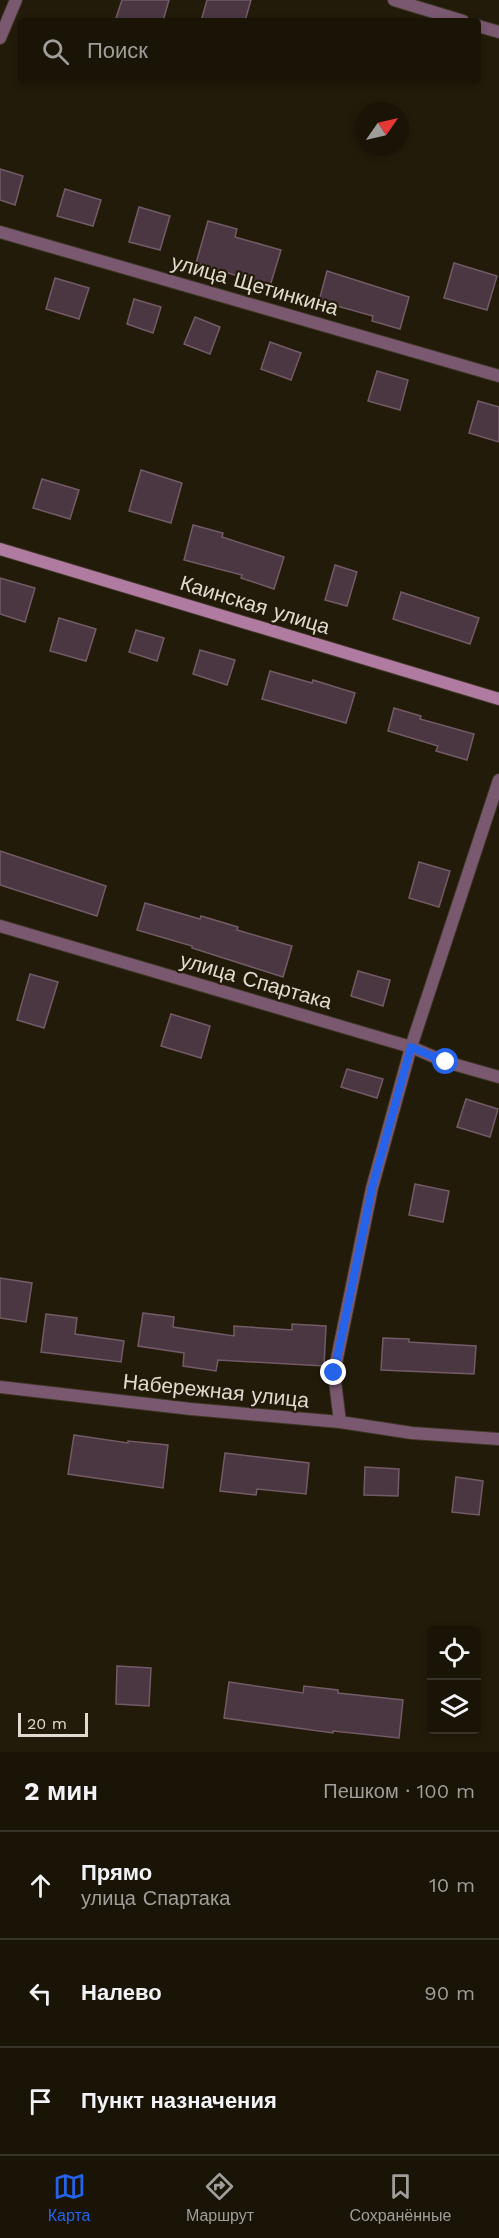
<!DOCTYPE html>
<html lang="ru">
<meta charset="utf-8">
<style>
:root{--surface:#1a1407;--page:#272115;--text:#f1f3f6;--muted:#9f9e9b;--line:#383328;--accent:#2563eb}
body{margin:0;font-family:"Work Sans",sans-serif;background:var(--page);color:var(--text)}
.controls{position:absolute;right:18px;bottom:18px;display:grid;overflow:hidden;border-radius:6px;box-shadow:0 3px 9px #0003}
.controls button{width:54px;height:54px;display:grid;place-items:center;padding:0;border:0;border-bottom:2px solid var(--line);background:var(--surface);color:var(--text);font:30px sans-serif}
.compass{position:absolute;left:355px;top:102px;width:54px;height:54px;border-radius:50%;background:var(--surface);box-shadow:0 3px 9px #0003;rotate:56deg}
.scale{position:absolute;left:18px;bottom:15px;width:70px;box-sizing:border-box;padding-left:6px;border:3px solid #e0dbd0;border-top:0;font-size:16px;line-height:21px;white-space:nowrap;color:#e0dbd0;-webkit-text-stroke:4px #231b09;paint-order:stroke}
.stop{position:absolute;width:18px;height:18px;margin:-14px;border:4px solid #2563eb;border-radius:50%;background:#fff}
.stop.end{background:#2563eb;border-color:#fff;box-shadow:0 2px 6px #0008}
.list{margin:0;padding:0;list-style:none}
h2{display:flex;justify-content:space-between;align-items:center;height:78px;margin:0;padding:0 24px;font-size:26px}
h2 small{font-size:20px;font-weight:400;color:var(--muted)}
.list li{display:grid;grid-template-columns:39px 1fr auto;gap:18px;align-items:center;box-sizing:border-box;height:108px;padding:0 24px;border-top:2px solid var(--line)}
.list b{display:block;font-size:22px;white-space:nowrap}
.list p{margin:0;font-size:20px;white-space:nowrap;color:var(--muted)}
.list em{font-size:20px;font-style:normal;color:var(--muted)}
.icon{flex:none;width:33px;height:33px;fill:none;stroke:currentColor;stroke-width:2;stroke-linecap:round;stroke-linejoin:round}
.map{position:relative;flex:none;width:499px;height:1752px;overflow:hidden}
.search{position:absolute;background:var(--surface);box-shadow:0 3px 9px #0003;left:18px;right:18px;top:18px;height:66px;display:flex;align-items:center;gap:15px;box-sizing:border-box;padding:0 21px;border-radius:6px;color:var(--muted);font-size:22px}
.sheet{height:402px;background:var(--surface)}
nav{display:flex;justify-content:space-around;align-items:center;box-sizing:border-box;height:84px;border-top:2px solid var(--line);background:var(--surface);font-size:16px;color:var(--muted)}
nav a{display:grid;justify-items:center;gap:3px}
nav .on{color:var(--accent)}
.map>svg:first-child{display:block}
.building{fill:#4b3741;stroke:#715b66;stroke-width:1.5}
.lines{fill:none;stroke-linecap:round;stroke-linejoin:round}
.street-casing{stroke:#3d3625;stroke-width:14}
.secondary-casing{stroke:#3d3625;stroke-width:14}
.street{stroke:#7a5970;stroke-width:12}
.secondary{stroke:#b07ba0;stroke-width:12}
.route{stroke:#2563eb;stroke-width:8}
.labels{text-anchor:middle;stroke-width:4.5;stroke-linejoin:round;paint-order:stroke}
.street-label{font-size:21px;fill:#e0dbd0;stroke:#231b09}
</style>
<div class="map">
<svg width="499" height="1752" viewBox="0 0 499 1752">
<rect width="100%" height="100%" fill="#231b09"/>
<!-- building -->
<g class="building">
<path d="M 122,0 L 169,0 L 163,21 L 115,21 Z"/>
<path d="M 207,0 L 251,0 L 245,21 L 201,21 Z"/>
<path d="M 0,169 L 23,176 L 15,205 L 0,200 Z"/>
<path d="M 65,189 L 101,200 L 93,226 L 57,216 Z"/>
<path d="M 139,207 L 170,216 L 160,250 L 129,242 Z"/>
<path d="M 208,221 L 237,229 L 235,237 L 281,250 L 270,286 L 196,263 Z"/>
<path d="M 454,263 L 497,276 L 487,310 L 444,298 Z"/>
<path d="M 327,271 L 409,297 L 400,329 L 372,321 L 373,316 L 319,301 Z"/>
<path d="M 55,278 L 89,288 L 79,319 L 46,309 Z"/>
<path d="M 134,299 L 161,307 L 153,333 L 127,324 Z"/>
<path d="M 195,317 L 220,327 L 210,354 L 184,344 Z"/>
<path d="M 270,342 L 301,353 L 291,380 L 261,369 Z"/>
<path d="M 377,371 L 408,380 L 400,410 L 368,401 Z"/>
<path d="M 478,401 L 499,407 L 499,442 L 469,433 Z"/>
<path d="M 141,470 L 182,483 L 171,523 L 129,511 Z"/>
<path d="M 42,479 L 79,490 L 70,519 L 33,508 Z"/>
<path d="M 193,525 L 223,533 L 222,537 L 284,557 L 274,589 L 241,578 L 242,575 L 184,560 Z"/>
<path d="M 335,565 L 357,572 L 347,606 L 325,600 Z"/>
<path d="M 0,578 L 35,588 L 25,622 L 0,614 Z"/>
<path d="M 401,592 L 479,618 L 470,644 L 393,619 Z"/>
<path d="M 59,618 L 96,629 L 86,661 L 50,651 Z"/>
<path d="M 136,630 L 164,638 L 157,661 L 129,652 Z"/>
<path d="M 200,650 L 235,660 L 227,685 L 193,674 Z"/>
<path d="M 270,671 L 312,683 L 313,680 L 355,693 L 346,723 L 262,699 Z"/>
<path d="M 394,708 L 421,716 L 420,719 L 474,734 L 467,760 L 436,751 L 438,746 L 388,731 Z"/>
<path d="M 0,851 L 106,886 L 97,916 L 0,885 Z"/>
<path d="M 419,862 L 450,871 L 439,907 L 409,898 Z"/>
<path d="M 145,903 L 200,919 L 201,916 L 238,927 L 237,930 L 292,946 L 283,977 L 192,948 L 192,946 L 137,930 Z"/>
<path d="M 358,971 L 390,980 L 383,1006 L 351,996 Z"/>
<path d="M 30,974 L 58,982 L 44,1028 L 17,1020 Z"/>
<path d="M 171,1014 L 210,1026 L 201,1058 L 161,1046 Z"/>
<path d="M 347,1069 L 383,1079 L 377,1098 L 341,1087 Z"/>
<path d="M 466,1099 L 498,1109 L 490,1137 L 457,1127 Z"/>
<path d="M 415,1184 L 449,1191 L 443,1222 L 409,1215 Z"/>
<path d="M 0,1278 L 32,1283 L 26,1322 L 0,1318 Z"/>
<path d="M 143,1313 L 174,1317 L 173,1327 L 234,1336 L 234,1326 L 292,1330 L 292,1324 L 326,1326 L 324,1366 L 218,1360 L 216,1371 L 183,1366 L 184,1353 L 138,1346 Z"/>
<path d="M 46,1314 L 77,1318 L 75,1334 L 124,1341 L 121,1362 L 41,1352 Z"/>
<path d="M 383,1338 L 409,1339 L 409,1342 L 476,1346 L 474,1374 L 381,1370 Z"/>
<path d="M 74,1435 L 128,1443 L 128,1441 L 168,1445 L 163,1488 L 68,1474 Z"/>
<path d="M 225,1453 L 309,1463 L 306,1494 L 257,1489 L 256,1495 L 220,1491 Z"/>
<path d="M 365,1467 L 399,1469 L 398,1496 L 364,1495 Z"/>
<path d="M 456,1477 L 483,1481 L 479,1515 L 452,1512 Z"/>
<path d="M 117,1666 L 151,1668 L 149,1706 L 116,1704 Z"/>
<path d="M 229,1682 L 303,1693 L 304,1686 L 338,1690 L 338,1693 L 403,1700 L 399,1738 L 333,1731 L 333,1733 L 224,1718 Z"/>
</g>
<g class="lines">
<!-- street casing -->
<g class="street-casing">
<g id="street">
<path d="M 394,0 L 463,21"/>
<path d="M 478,26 L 499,32"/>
<path d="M 0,38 L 16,0"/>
<path d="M 0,232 L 499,376"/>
<path d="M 0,926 L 411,1047 L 446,1062 L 499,1077"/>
<path d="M 0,1387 L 191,1409 L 340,1422 L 412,1433 L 499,1439"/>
<path d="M 340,1422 L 334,1373 L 372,1188 L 411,1047 L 499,780"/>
</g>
</g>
<!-- secondary casing -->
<g class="secondary-casing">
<path id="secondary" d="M 0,549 L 499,699"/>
</g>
<!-- street -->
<use href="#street" class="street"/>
<!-- secondary -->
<use href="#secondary" class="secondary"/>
</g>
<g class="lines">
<!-- route -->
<path class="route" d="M 334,1373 L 372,1188 L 411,1047 L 446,1062"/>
</g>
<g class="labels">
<!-- street labels -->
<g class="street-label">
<text transform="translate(255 285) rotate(16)" y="7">улица Щетинкина</text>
<text transform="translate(255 605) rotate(17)" y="7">Каинская улица</text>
<text transform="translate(256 981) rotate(16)" y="7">улица Спартака</text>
<text transform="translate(216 1391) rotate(6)" y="7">Набережная улица</text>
</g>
</g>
</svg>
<div class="controls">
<button><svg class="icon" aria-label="locate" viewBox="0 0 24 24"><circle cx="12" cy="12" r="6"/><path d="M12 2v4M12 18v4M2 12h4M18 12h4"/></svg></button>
<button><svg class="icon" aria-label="layers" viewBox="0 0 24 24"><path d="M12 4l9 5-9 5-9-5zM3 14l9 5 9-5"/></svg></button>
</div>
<svg class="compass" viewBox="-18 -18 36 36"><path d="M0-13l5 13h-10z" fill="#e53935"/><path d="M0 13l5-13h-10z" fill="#9f9e9b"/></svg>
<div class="scale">20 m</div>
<div class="stop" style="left:446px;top:1062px"></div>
<div class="stop end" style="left:334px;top:1373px"></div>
<div class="search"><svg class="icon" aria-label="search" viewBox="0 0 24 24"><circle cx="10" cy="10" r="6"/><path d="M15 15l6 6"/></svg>Поиск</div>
</div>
<section class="sheet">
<h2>2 мин<small>Пешком · 100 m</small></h2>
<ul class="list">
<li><svg class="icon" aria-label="ahead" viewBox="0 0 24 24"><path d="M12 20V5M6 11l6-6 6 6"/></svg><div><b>Прямо</b><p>улица Спартака</p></div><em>10 m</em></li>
<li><svg class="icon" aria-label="left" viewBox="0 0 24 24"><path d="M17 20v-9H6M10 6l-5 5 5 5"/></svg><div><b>Налево</b></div><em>90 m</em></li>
<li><svg class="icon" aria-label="arrive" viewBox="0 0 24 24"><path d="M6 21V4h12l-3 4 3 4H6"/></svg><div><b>Пункт назначения</b></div></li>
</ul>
</section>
<nav>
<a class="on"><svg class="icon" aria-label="map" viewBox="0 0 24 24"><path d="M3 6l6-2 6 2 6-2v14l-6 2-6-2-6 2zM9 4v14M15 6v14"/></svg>Карта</a>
<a><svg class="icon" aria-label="directions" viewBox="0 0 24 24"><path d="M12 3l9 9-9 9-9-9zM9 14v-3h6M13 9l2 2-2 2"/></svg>Маршрут</a>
<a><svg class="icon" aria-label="saved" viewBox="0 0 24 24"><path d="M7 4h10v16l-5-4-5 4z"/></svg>Сохранённые</a>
</nav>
